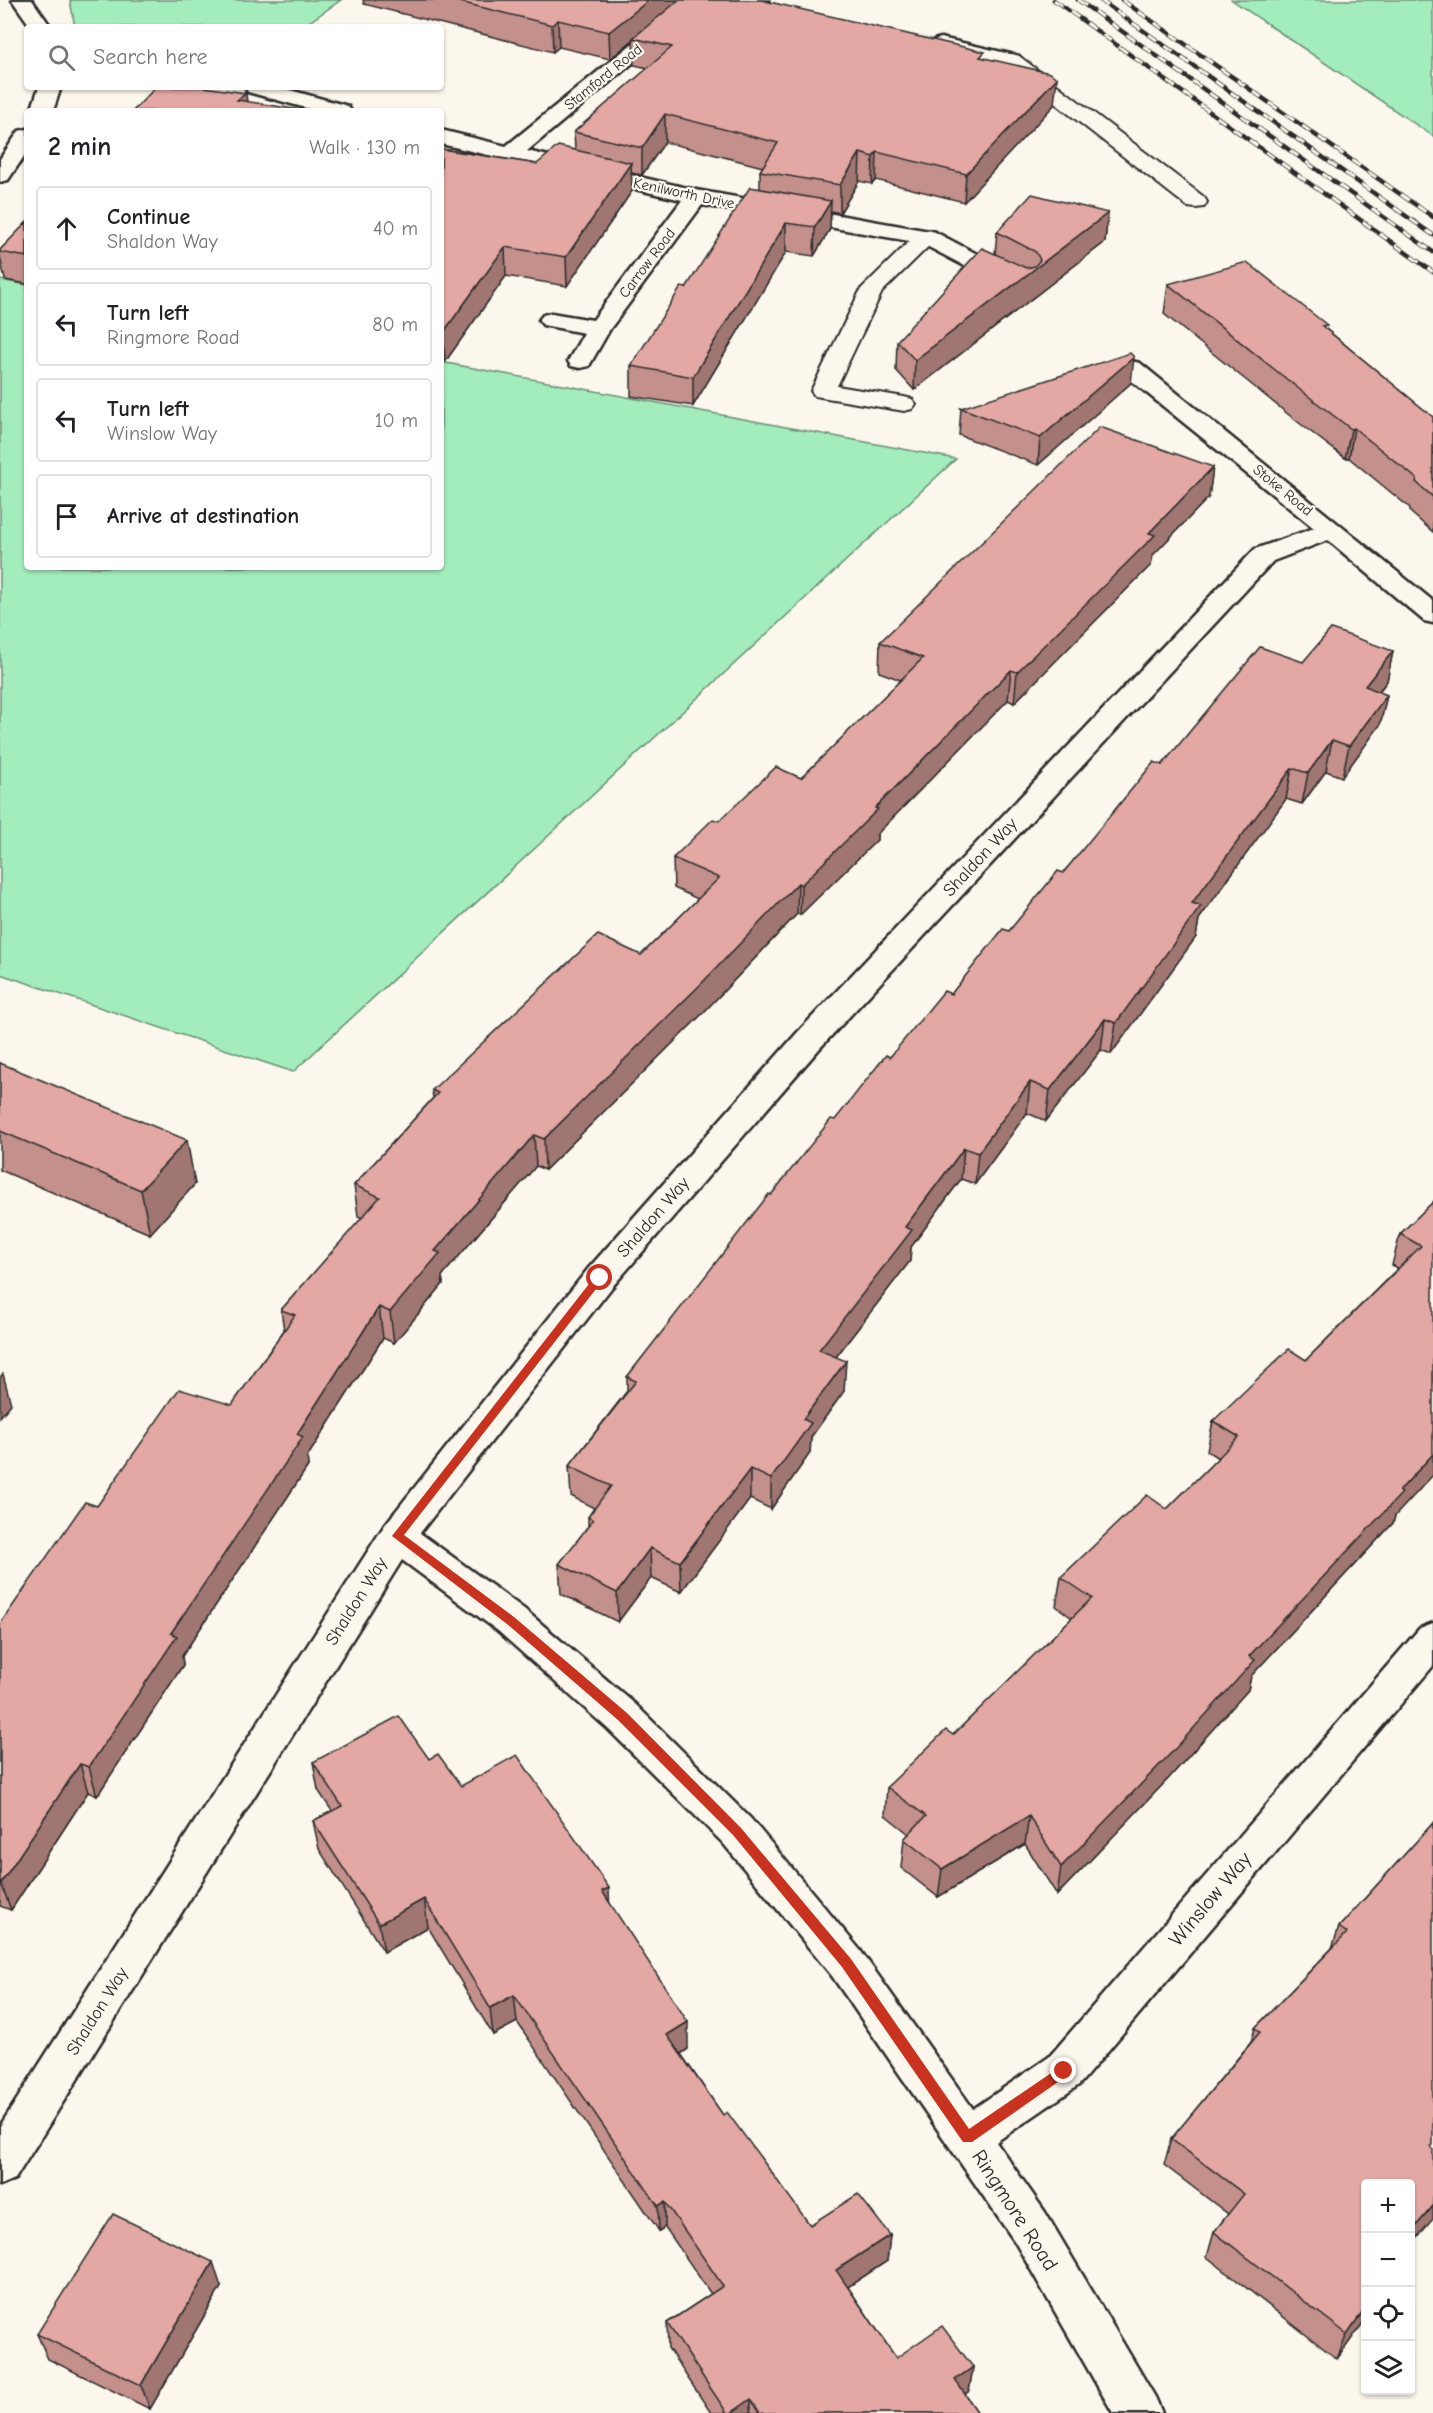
<!DOCTYPE html>
<meta charset="utf-8">
<style>
:root{--surface:#fff;--page:#f2f2f2;--text:#202124;--muted:#757577;--line:#e0e0e0}
body{margin:0;font-family:"Comic Neue",sans-serif;background:var(--page);color:var(--text)}
.controls{position:absolute;right:18px;bottom:18px;display:grid;overflow:hidden;border-radius:6px;box-shadow:0 2px 4px #0004}
.controls button{width:54px;height:54px;display:grid;place-items:center;padding:0;border:0;border-bottom:2px solid var(--line);background:var(--surface);color:var(--text);font:30px sans-serif}
.stop{position:absolute;width:18px;height:18px;margin:-14px;border:4px solid #c8321e;border-radius:50%;background:#fff}
.stop.end{background:#c8321e;border-color:#fff;box-shadow:0 2px 6px #0008}
.list{margin:0;padding:0;list-style:none}
h2{display:flex;justify-content:space-between;align-items:center;height:78px;margin:0;padding:0 24px;font-size:26px}
h2 small{font-size:20px;font-weight:400;color:var(--muted)}
.list li{display:grid;grid-template-columns:39px 1fr auto;gap:18px;align-items:center;box-sizing:border-box;height:84px;margin:0 12px 12px;padding:0 12px;border:2px solid var(--line);border-radius:6px}
.list b{display:block;font-size:22px;white-space:nowrap}
.list p{margin:0;font-size:20px;white-space:nowrap;color:var(--muted)}
.list em{font-size:20px;font-style:normal;color:var(--muted)}
.icon{flex:none;width:33px;height:33px;fill:none;stroke:currentColor;stroke-width:2;stroke-linecap:round;stroke-linejoin:round}
.map{position:relative;flex:none;width:1433px;height:2413px;overflow:hidden}
.search{position:absolute;background:var(--surface);box-shadow:0 2px 4px #0004;left:24px;top:24px;width:420px;height:66px;display:flex;align-items:center;gap:15px;box-sizing:border-box;padding:0 21px;border-radius:6px;color:var(--muted);font-size:22px}
.panel{position:absolute;background:var(--surface);box-shadow:0 2px 4px #0004;left:24px;top:108px;width:420px;height:462px;border-radius:6px}
.map>svg:first-child{display:block}
.green{fill:#a3edbc;stroke:#678c74;stroke-width:1.5}
.lines{fill:none;stroke-linecap:round;stroke-linejoin:round}
.service-casing{stroke:#2b2b2b;stroke-width:4}
.minor-casing{stroke:#2b2b2b;stroke-width:5}
.service{fill:#fbf7ec;fill-rule:evenodd}
.minor{fill:#fbf7ec;fill-rule:evenodd}
.rail-casing{stroke:#2b2b2b;stroke-width:4.5}
.rail{stroke:#fbf7ec;stroke-width:3;stroke-dasharray:10;stroke-linecap:butt}
.wall{fill:#c3908c;stroke:#2b2b2b;stroke-width:1.5}
.shaded-wall{fill:#9f7672;stroke:#2b2b2b;stroke-width:1.5}
.building{fill:#e3a8a3;stroke:#2b2b2b;stroke-width:1.5}
.route{fill:#c8321e}
.labels{text-anchor:middle;stroke-width:4.5;stroke-linejoin:round;paint-order:stroke}
.far-street-label{font-size:15px;fill:#2b2b2b;stroke:#fbf7ec}
.street-label{font-size:18px;fill:#2b2b2b;stroke:#fbf7ec}
.near-street-label{font-size:21px;fill:#2b2b2b;stroke:#fbf7ec}
</style>
<div class="map">
<svg width="1433" height="2413" viewBox="0 0 1433 2413">
<rect width="100%" height="100%" fill="#fbf7ec"/>
<filter id="ink" filterUnits="userSpaceOnUse"><feTurbulence type="fractalNoise" baseFrequency=".0167" numOctaves="2"/><feDisplacementMap in="SourceGraphic" scale="12" xChannelSelector="R" yChannelSelector="G"/><feConvolveMatrix kernelMatrix="1 2 1 2 8 2 1 2 1" color-interpolation-filters="sRGB"/></filter>
<g filter="url(#ink)">
<!-- green -->
<g class="green">
<path d="M 70,0 L 341,0 L 302,27 L 75,27 Z"/>
<path d="M 1232,0 L 1433,0 L 1433,136 Z"/>
<path d="M 0,280 L 27,285 L 27,567 L 441,567 L 441,362 L 956,459 L 293,1072 L 0,974 Z"/>
</g>
<g class="lines">
<!-- service casing -->
<g class="service-casing">
<g id="service">
<path d="M 1012,54 L 1019,56 L 1204,197 L 1207,202 L 1204,207 L 1196,208 L 1188,207 L 1005,64 L 1002,60 L 1005,56 Z"/>
<path d="M 927,230 L 935,232 L 938,237 L 882,292 L 837,386 L 904,397 L 912,399 L 916,404 L 912,409 L 904,411 L 815,396 L 811,391 L 861,289 L 919,232 Z"/>
</g>
</g>
<!-- minor casing -->
<g class="minor-casing">
<g id="minor">
<path d="M 12,0 L 32,0 L 51,27 L 31,27 Z"/>
<path d="M 686,0 L 708,0 L 527,151 L 696,190 L 935,232 L 1017,275 L 1021,280 L 1017,285 L 1009,287 L 1001,285 L 921,243 L 702,205 L 610,329 L 589,366 L 580,368 L 571,366 L 568,361 L 584,333 L 543,325 L 539,320 L 543,315 L 551,313 L 593,320 L 682,200 L 441,144 L 441,130 L 506,146 Z"/>
<path d="M 941,38 L 1019,56 L 1022,60 L 1019,64 L 1012,66 L 934,48 L 931,44 L 934,40 Z"/>
<path d="M 39,87 L 61,87 L 53,111 L 31,111 Z"/>
<path d="M 245,87 L 279,87 L 348,106 L 351,111 L 317,111 L 248,92 Z"/>
<path d="M 27,129 L 27,152 L 8,180 L 0,182 L 0,159 L 19,131 Z"/>
<path d="M 1131,361 L 1140,363 L 1433,601 L 1433,623 L 1424,621 L 1328,540 L 1273,561 L 819,1049 L 612,1287 L 420,1533 L 524,1609 L 636,1705 L 751,1819 L 860,1950 L 973,2109 L 1049,2057 L 1420,1628 L 1433,1623 L 1433,1666 L 1079,2085 L 996,2142 L 1045,2212 L 1155,2397 L 1162,2413 L 1113,2413 L 1015,2242 L 832,1976 L 723,1843 L 608,1729 L 498,1631 L 402,1560 L 15,2179 L 0,2185 L 0,2126 L 384,1526 L 588,1269 L 797,1033 L 1255,549 L 1314,528 L 1122,373 L 1119,368 L 1122,363 Z"/>
</g>
</g>
<!-- service -->
<use href="#service" class="service"/>
<!-- minor -->
<use href="#minor" class="minor"/>
<!-- rail casing -->
<g class="rail-casing">
<g id="rail">
<path d="M 1054,0 L 1433,272"/>
<path d="M 1078,0 L 1433,252"/>
<path d="M 1100,0 L 1433,235"/>
<path d="M 1122,0 L 1433,217"/>
</g>
</g>
<!-- rail -->
<use href="#rail" class="rail"/>
</g>
<!-- wall -->
<g class="wall">
<path d="M 363,0 L 770,0 L 769,2 L 984,58 L 1054,105 L 964,202 L 876,180 L 872,184 L 859,181 L 840,213 L 830,211 L 830,229 L 814,256 L 786,252 L 693,406 L 631,396 L 631,366 L 686,288 L 760,189 L 760,171 L 763,167 L 665,142 L 642,175 L 631,173 L 632,191 L 567,286 L 506,276 L 445,362 L 441,361 L 441,149 L 537,164 L 575,150 L 574,132 L 648,68 L 634,65 L 633,40 L 610,59 L 559,47 L 553,52 L 364,4 Z"/>
<path d="M 1108,213 L 1105,242 L 914,390 L 896,370 L 897,341 L 995,254 L 997,232 Z"/>
<path d="M 27,222 L 27,284 L 5,280 L 0,257 L 0,250 Z"/>
<path d="M 1168,284 L 1326,329 L 1433,417 L 1433,532 L 1410,512 L 1410,508 L 1349,458 L 1345,458 L 1294,419 L 1164,314 Z"/>
<path d="M 1131,383 L 1038,465 L 959,435 L 961,408 Z"/>
<path d="M 1213,467 L 1209,497 L 1153,555 L 1151,565 L 1014,703 L 1008,700 L 877,834 L 877,840 L 800,915 L 797,914 L 702,1014 L 545,1170 L 536,1166 L 442,1276 L 443,1284 L 394,1343 L 383,1338 L 307,1457 L 308,1466 L 182,1656 L 183,1665 L 97,1796 L 88,1792 L 11,1910 L 0,1906 L 0,1624 L 97,1506 L 232,1405 L 284,1330 L 281,1310 L 362,1218 L 358,1216 L 354,1185 L 433,1098 L 432,1090 L 641,955 L 698,899 L 674,888 L 673,858 L 719,821 L 801,778 L 901,680 L 879,672 L 880,642 Z"/>
<path d="M 1393,651 L 1387,681 L 1379,692 L 1387,695 L 1380,725 L 1342,777 L 1326,771 L 1302,804 L 1286,799 L 1199,919 L 1196,937 L 1111,1054 L 1101,1050 L 1046,1121 L 1027,1113 L 975,1184 L 961,1179 L 911,1247 L 910,1261 L 836,1357 L 844,1391 L 811,1437 L 810,1453 L 771,1509 L 750,1499 L 681,1592 L 651,1578 L 618,1622 L 561,1594 L 559,1564 L 588,1527 L 588,1517 L 594,1508 L 571,1496 L 569,1466 L 627,1391 L 627,1377 L 771,1195 L 835,1120 L 890,1057 L 951,994 L 1162,765 L 1303,662 Z"/>
<path d="M 0,1063 L 195,1184 L 150,1234 L 0,1170 Z"/>
<path d="M 1433,1202 L 1395,1516 L 1393,1523 L 1251,1676 L 1248,1690 L 1169,1778 L 1057,1895 L 1025,1844 L 938,1897 L 901,1868 L 904,1839 L 909,1834 L 885,1815 L 887,1787 L 953,1735 L 1072,1618 L 1056,1606 L 1061,1577 L 1167,1509 L 1218,1458 L 1207,1451 L 1213,1421 L 1306,1360 L 1398,1268 L 1392,1265 L 1400,1234 Z"/>
<path d="M 429,1759 L 461,1786 L 609,1903 L 688,2049 L 681,2054 L 723,2115 L 810,2225 L 890,2235 L 887,2261 L 848,2287 L 896,2358 L 973,2367 L 969,2391 L 965,2394 L 978,2413 L 711,2413 L 668,2348 L 667,2323 L 711,2294 L 665,2227 L 659,2231 L 517,2022 L 493,2035 L 428,1927 L 384,1952 L 319,1849 L 313,1821 L 332,1811 L 318,1790 L 313,1762 Z"/>
<path d="M 1433,1823 L 1410,2184 L 1365,2320 L 1337,2359 L 1207,2257 L 1214,2232 L 1228,2214 L 1164,2165 L 1171,2139 L 1251,2042 L 1255,2028 L 1332,1948 L 1339,1927 Z"/>
<path d="M 221,2287 L 150,2409 L 48,2359 L 37,2334 Z"/>
</g>
<!-- shaded-wall -->
<g class="shaded-wall">
<path d="M 649,0 L 682,0 L 633,38 L 633,40 L 610,59 L 609,32 Z"/>
<path d="M 558,20 L 559,47 L 553,52 L 552,25 Z"/>
<path d="M 1057,78 L 1054,105 L 964,202 L 966,174 Z"/>
<path d="M 246,93 L 248,111 L 237,100 Z"/>
<path d="M 665,114 L 665,142 L 642,175 L 642,148 Z"/>
<path d="M 877,152 L 876,180 L 872,184 L 873,157 Z"/>
<path d="M 860,153 L 859,181 L 840,213 L 840,185 Z"/>
<path d="M 631,163 L 632,191 L 567,286 L 566,257 Z"/>
<path d="M 831,201 L 830,229 L 814,256 L 815,227 Z"/>
<path d="M 1108,213 L 1105,242 L 914,390 L 915,360 Z"/>
<path d="M 786,223 L 786,252 L 693,406 L 693,377 Z"/>
<path d="M 505,247 L 506,276 L 445,362 L 443,333 Z"/>
<path d="M 1134,357 L 1131,383 L 1038,465 L 1040,438 Z"/>
<path d="M 1354,428 L 1349,458 L 1345,458 L 1351,429 Z"/>
<path d="M 1213,467 L 1209,497 L 1153,555 L 1151,565 L 1014,703 L 1017,672 L 1149,533 Z"/>
<path d="M 1393,651 L 1387,681 L 1358,717 L 1365,686 Z"/>
<path d="M 1011,670 L 1008,700 L 877,834 L 877,840 L 800,915 L 801,885 L 875,808 Z"/>
<path d="M 1387,695 L 1380,725 L 1342,777 L 1349,746 Z"/>
<path d="M 1332,740 L 1326,771 L 1302,804 L 1308,773 Z"/>
<path d="M 1292,768 L 1286,799 L 1199,919 L 1196,937 L 1111,1054 L 1116,1023 L 1192,903 Z"/>
<path d="M 798,883 L 797,914 L 702,1014 L 545,1170 L 544,1139 Z"/>
<path d="M 1105,1019 L 1101,1050 L 1046,1121 L 1050,1090 Z"/>
<path d="M 1030,1082 L 1027,1113 L 975,1184 L 978,1153 Z"/>
<path d="M 534,1135 L 536,1166 L 442,1276 L 443,1284 L 394,1343 L 390,1312 L 435,1251 Z"/>
<path d="M 187,1140 L 195,1184 L 150,1234 L 141,1190 Z"/>
<path d="M 964,1148 L 961,1179 L 911,1247 L 910,1261 L 818,1380 L 819,1350 L 905,1227 Z"/>
<path d="M 379,1307 L 383,1338 L 307,1457 L 308,1466 L 182,1656 L 183,1665 L 97,1796 L 89,1767 L 171,1633 L 297,1434 Z"/>
<path d="M 846,1361 L 844,1391 L 811,1437 L 810,1453 L 771,1509 L 771,1479 L 803,1419 Z"/>
<path d="M 3,1374 L 11,1404 L 0,1417 L 0,1377 Z"/>
<path d="M 1433,1454 L 1433,1475 L 1395,1516 L 1393,1523 L 1251,1676 L 1248,1690 L 1169,1778 L 1057,1895 L 1061,1867 L 1249,1656 Z"/>
<path d="M 750,1469 L 750,1499 L 681,1592 L 680,1562 Z"/>
<path d="M 650,1548 L 651,1578 L 618,1622 L 617,1593 Z"/>
<path d="M 80,1764 L 88,1792 L 11,1910 L 1,1883 Z"/>
<path d="M 1029,1816 L 1025,1844 L 938,1897 L 942,1869 Z"/>
<path d="M 609,1888 L 610,1916 L 602,1891 Z"/>
<path d="M 424,1899 L 428,1927 L 384,1952 L 379,1924 Z"/>
<path d="M 514,1995 L 517,2022 L 493,2035 L 490,2008 Z"/>
<path d="M 688,2022 L 688,2049 L 668,2062 L 667,2035 Z"/>
<path d="M 665,2202 L 665,2227 L 659,2231 L 658,2206 Z"/>
<path d="M 1433,2206 L 1433,2219 L 1410,2246 L 1410,2233 Z"/>
<path d="M 890,2235 L 887,2261 L 834,2296 L 836,2270 Z"/>
<path d="M 213,2262 L 221,2287 L 150,2409 L 141,2385 Z"/>
<path d="M 1365,2308 L 1365,2320 L 1337,2359 L 1347,2334 Z"/>
<path d="M 973,2367 L 969,2391 L 952,2404 L 955,2380 Z"/>
<path d="M 751,2399 L 751,2413 L 731,2413 Z"/>
</g>
<!-- building -->
<g class="building">
<path d="M 452,0 L 649,0 L 609,32 L 558,20 L 552,25 Z"/>
<path d="M 679,0 L 761,0 L 985,52 L 980,57 L 1050,73 L 1057,78 L 966,174 L 877,152 L 873,157 L 860,153 L 840,185 L 760,171 L 778,143 L 665,114 L 642,148 L 574,132 L 672,47 L 633,38 Z"/>
<path d="M 156,87 L 204,87 L 246,93 L 237,100 L 307,111 L 133,111 Z"/>
<path d="M 558,146 L 631,163 L 566,257 L 505,247 L 443,333 L 441,333 L 441,149 L 537,164 Z"/>
<path d="M 750,187 L 831,201 L 815,227 L 786,223 L 693,377 L 631,366 L 681,287 L 686,288 Z"/>
<path d="M 1032,194 L 1108,213 L 915,360 L 897,341 L 982,248 L 1026,268 L 1035,266 L 1040,260 L 1036,252 L 997,232 Z"/>
<path d="M 27,222 L 27,257 L 0,252 L 0,250 Z"/>
<path d="M 1247,262 L 1327,325 L 1322,326 L 1433,417 L 1433,497 L 1416,482 L 1417,479 L 1354,428 L 1351,429 L 1299,389 L 1168,284 Z"/>
<path d="M 1130,353 L 1134,357 L 1040,438 L 961,408 Z"/>
<path d="M 1100,427 L 1213,467 L 1149,533 L 1155,535 L 1017,672 L 1011,670 L 875,808 L 878,809 L 801,885 L 798,883 L 702,983 L 544,1139 L 534,1135 L 435,1251 L 440,1253 L 390,1312 L 379,1307 L 297,1434 L 303,1437 L 171,1633 L 177,1636 L 89,1767 L 80,1764 L 1,1883 L 0,1882 L 0,1624 L 85,1502 L 97,1506 L 179,1389 L 232,1405 L 295,1315 L 281,1310 L 380,1197 L 354,1185 L 438,1093 L 432,1090 L 598,935 L 641,955 L 719,878 L 673,858 L 713,819 L 719,821 L 776,767 L 801,778 L 923,658 L 880,642 Z"/>
<path d="M 1331,629 L 1393,651 L 1365,686 L 1387,695 L 1349,746 L 1332,740 L 1308,773 L 1292,768 L 1192,903 L 1201,906 L 1116,1023 L 1105,1019 L 1050,1090 L 1030,1082 L 978,1153 L 964,1148 L 905,1227 L 912,1230 L 819,1350 L 846,1361 L 803,1419 L 811,1423 L 771,1479 L 750,1469 L 680,1562 L 650,1548 L 617,1593 L 559,1564 L 593,1520 L 588,1517 L 611,1486 L 569,1466 L 636,1381 L 627,1377 L 769,1194 L 771,1195 L 831,1119 L 835,1120 L 886,1055 L 890,1057 L 944,991 L 951,994 L 1003,929 L 1009,931 L 1058,871 L 1063,873 L 1154,762 L 1162,765 L 1260,647 L 1303,662 Z"/>
<path d="M 0,1063 L 187,1140 L 141,1190 L 0,1131 Z"/>
<path d="M 1433,1202 L 1433,1454 L 1399,1491 L 1402,1493 L 1249,1656 L 1255,1660 L 1175,1749 L 1061,1867 L 1029,1816 L 942,1869 L 904,1839 L 926,1816 L 887,1787 L 946,1730 L 953,1735 L 1092,1598 L 1061,1577 L 1147,1495 L 1167,1509 L 1239,1437 L 1213,1421 L 1289,1349 L 1306,1360 L 1421,1246 L 1400,1234 Z"/>
<path d="M 399,1716 L 429,1759 L 438,1754 L 461,1786 L 517,1755 L 609,1888 L 602,1891 L 688,2022 L 667,2035 L 723,2115 L 727,2112 L 810,2225 L 858,2194 L 890,2235 L 836,2270 L 896,2358 L 942,2326 L 973,2367 L 955,2380 L 978,2413 L 760,2413 L 751,2399 L 731,2413 L 727,2413 L 667,2323 L 723,2286 L 665,2202 L 658,2206 L 514,1995 L 490,2008 L 424,1899 L 379,1924 L 313,1821 L 342,1806 L 313,1762 Z"/>
<path d="M 1433,1823 L 1433,2145 L 1431,2147 L 1433,2149 L 1433,2206 L 1410,2233 L 1410,2184 L 1365,2184 L 1365,2308 L 1347,2334 L 1214,2232 L 1244,2194 L 1171,2139 L 1260,2032 L 1255,2028 L 1347,1933 L 1339,1927 Z"/>
<path d="M 113,2214 L 213,2262 L 141,2385 L 37,2334 Z"/>
</g>
</g>
<!-- route -->
<path class="route" d="M 600,1274 L 603,1275 L 603,1280 L 404,1535 L 514,1617 L 627,1713 L 741,1828 L 851,1959 L 969,2129 L 1060,2067 L 1068,2067 L 1070,2071 L 1068,2075 L 972,2142 L 963,2142 L 842,1967 L 733,1835 L 618,1720 L 507,1624 L 392,1536 L 596,1275 Z"/>
<g class="labels">
<!-- far-street labels -->
<g class="far-street-label">
<text transform="translate(603 77) rotate(-39)" y="5">Stamford Road</text>
<text transform="translate(684 193) rotate(12)" y="5">Kenilworth Drive</text>
<text transform="translate(647 263) rotate(-53)" y="5">Carrow Road</text>
<text transform="translate(1283 490) rotate(39)" y="5">Stoke Road</text>
</g>
<!-- street labels -->
<g class="street-label">
<text transform="translate(980 857) rotate(-47)" y="6">Shaldon Way</text>
<text transform="translate(653 1217) rotate(-49)" y="6">Shaldon Way</text>
<text transform="translate(356 1601) rotate(-58)" y="6">Shaldon Way</text>
<text transform="translate(97 2011) rotate(-58)" y="6">Shaldon Way</text>
</g>
<!-- near-street labels -->
<g class="near-street-label">
<text transform="translate(1210 1899) rotate(-50)" y="7">Winslow Way</text>
<text transform="translate(1015 2210) rotate(57)" y="7">Ringmore Road</text>
</g>
</g>
</svg>
<div class="controls">
<button>+</button>
<button>−</button>
<button><svg class="icon" aria-label="locate" viewBox="0 0 24 24"><circle cx="12" cy="12" r="6"/><path d="M12 2v4M12 18v4M2 12h4M18 12h4"/></svg></button>
<button><svg class="icon" aria-label="layers" viewBox="0 0 24 24"><path d="M12 4l9 5-9 5-9-5zM3 14l9 5 9-5"/></svg></button>
</div>
<div class="stop" style="left:600px;top:1278px"></div>
<div class="stop end" style="left:1064px;top:2071px"></div>
<div class="search"><svg class="icon" aria-label="search" viewBox="0 0 24 24"><circle cx="10" cy="10" r="6"/><path d="M15 15l6 6"/></svg>Search here</div>
<section class="panel">
<h2>2 min<small>Walk · 130 m</small></h2>
<ul class="list">
<li><svg class="icon" aria-label="ahead" viewBox="0 0 24 24"><path d="M12 20V5M6 11l6-6 6 6"/></svg><div><b>Continue</b><p>Shaldon Way</p></div><em>40 m</em></li>
<li><svg class="icon" aria-label="left" viewBox="0 0 24 24"><path d="M17 20v-9H6M10 6l-5 5 5 5"/></svg><div><b>Turn left</b><p>Ringmore Road</p></div><em>80 m</em></li>
<li><svg class="icon" aria-label="left" viewBox="0 0 24 24"><path d="M17 20v-9H6M10 6l-5 5 5 5"/></svg><div><b>Turn left</b><p>Winslow Way</p></div><em>10 m</em></li>
<li><svg class="icon" aria-label="arrive" viewBox="0 0 24 24"><path d="M6 21V4h12l-3 4 3 4H6"/></svg><div><b>Arrive at destination</b></div></li>
</ul>
</section>
</div>
